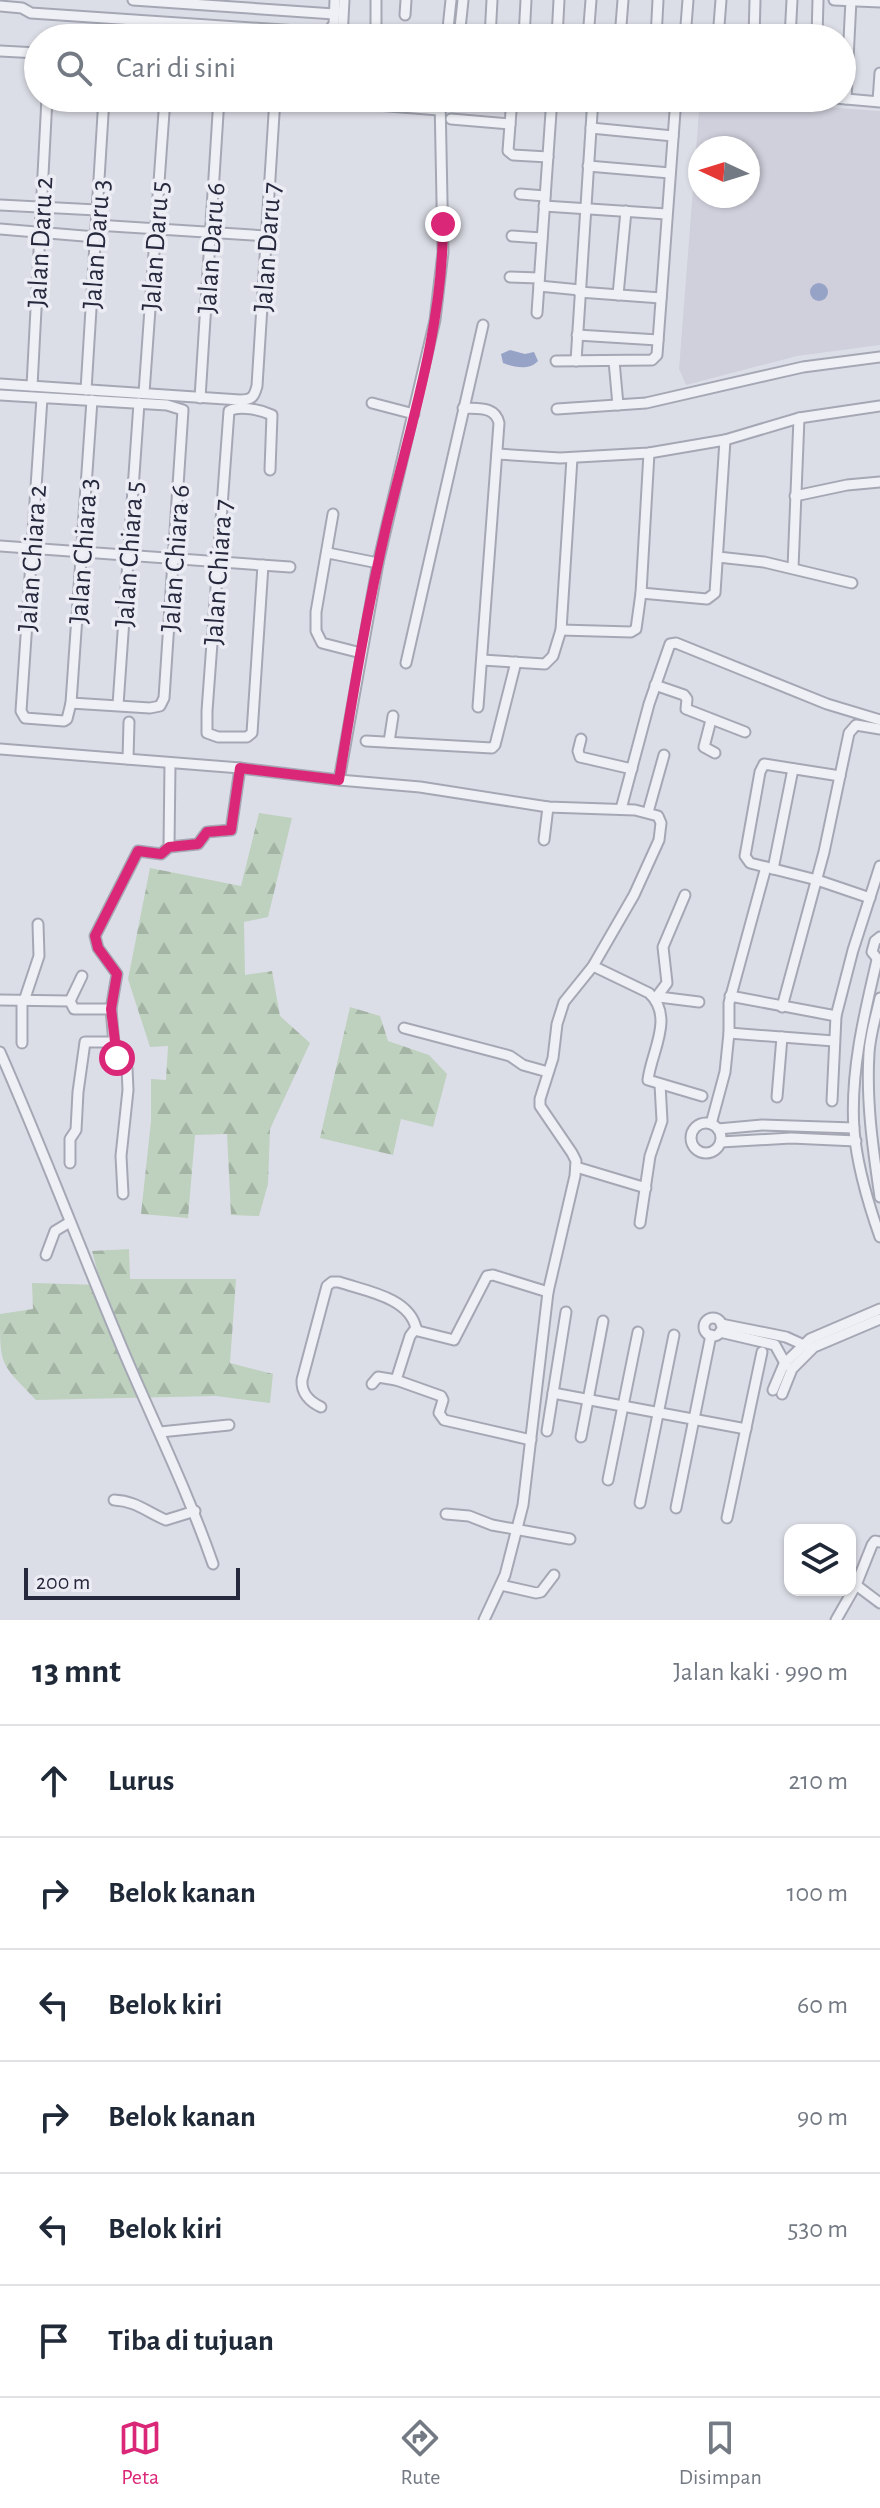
<!DOCTYPE html>
<html lang="id">
<meta charset="utf-8">
<style>
:root{--surface:#fff;--page:#f6f6f7;--text:#1f2937;--muted:#747a83;--line:#e0e1e3;--accent:#db2777}
body{margin:0;font-family:"Alegreya Sans",sans-serif;background:var(--page);color:var(--text)}
.controls{position:absolute;right:24px;bottom:24px;display:grid;overflow:hidden;border-radius:16px;box-shadow:0 2px 6px #0004}
.controls button{width:72px;height:72px;display:grid;place-items:center;padding:0;border:0;border-bottom:2px solid var(--line);background:var(--surface);color:var(--text);font:40px sans-serif}
.compass{position:absolute;left:688px;top:136px;width:72px;height:72px;border-radius:50%;background:var(--surface);box-shadow:0 2px 6px #0004;rotate:274deg}
.scale{position:absolute;left:24px;bottom:20px;width:216px;box-sizing:border-box;padding-left:8px;border:4px solid #26293d;border-top:0;font-size:22px;line-height:28px;white-space:nowrap;color:#26293d;-webkit-text-stroke:6px #ecedf4;paint-order:stroke}
.stop{position:absolute;width:24px;height:24px;margin:-18px;border:6px solid #db2777;border-radius:50%;background:#fff}
.stop.end{background:#db2777;border-color:#fff;box-shadow:0 2px 8px #0008}
.list{margin:0;padding:0;list-style:none}
h2{display:flex;justify-content:space-between;align-items:center;height:104px;margin:0;padding:0 32px;font-size:34px}
h2 small{font-size:26px;font-weight:400;color:var(--muted)}
.list li{display:grid;grid-template-columns:52px 1fr auto;gap:24px;align-items:center;box-sizing:border-box;height:112px;padding:0 32px;border-top:2px solid var(--line)}
.list b{display:block;font-size:30px;white-space:nowrap}
.list em{font-size:26px;font-style:normal;color:var(--muted)}
.icon{flex:none;width:44px;height:44px;fill:none;stroke:currentColor;stroke-width:2;stroke-linecap:round;stroke-linejoin:round}
.map{position:relative;flex:none;width:880px;height:1620px;overflow:hidden}
.search{position:absolute;background:var(--surface);box-shadow:0 2px 6px #0004;left:24px;right:24px;top:24px;height:88px;display:flex;align-items:center;gap:20px;box-sizing:border-box;padding:0 28px;border-radius:44px;color:var(--muted);font-size:30px}
.sheet{height:776px;background:var(--surface)}
nav{display:flex;justify-content:space-around;align-items:center;box-sizing:border-box;height:112px;border-top:2px solid var(--line);background:var(--surface);font-size:22px;color:var(--muted)}
nav a{display:grid;justify-items:center;gap:4px}
nav .on{color:var(--accent)}
.map>svg:first-child{display:block}
.built{fill:#cfd0dc;fill-rule:evenodd}
.forest{fill:url(#forest-firs)}
.water{fill:#97a2c7}
.lines{fill:none;stroke-linecap:round;stroke-linejoin:round}
.minor-casing{stroke:#a5a8b4;stroke-width:13}
.minor{stroke:#eff0f5;stroke-width:9}
.route{stroke:#db2777;stroke-width:10}
.labels{text-anchor:middle;stroke-width:7;stroke-linejoin:round;paint-order:stroke}
.street-label{font-size:28px;fill:#26293d;stroke:#ecedf4}
</style>
<div class="map">
<svg width="880" height="1620" viewBox="0 0 880 1620">
<defs>
<pattern id="forest-firs" width="22" height="20" patternUnits="userSpaceOnUse" patternTransform="scale(2)"><rect width="22" height="20" fill="#bed0be"/><path d="M5 1l3.5 6h-7zM16 11l3.5 6h-7z" fill="#a3b3a4"/></pattern>
</defs>
<rect width="100%" height="100%" fill="#dcdee7"/>
<!-- built -->
<path class="built" d="M 700,98 L 793,98 L 794,105 L 880,111 L 880,345 L 797,356 L 686,385 L 679,369 ZM 700,148 L 748,148 L 748,196 L 700,196 Z"/>
<!-- forest -->
<g class="forest">
<path d="M 259,813 L 292,818 L 268,917 L 244,922 L 245,975 L 272,971 L 280,1016 L 310,1043 L 270,1129 L 268,1184 L 259,1216 L 231,1215 L 227,1134 L 195,1135 L 188,1218 L 141,1214 L 151,1121 L 151,1079 L 166,1080 L 168,1046 L 150,1047 L 128,979 L 150,868 L 241,886 Z"/>
<path d="M 350,1007 L 380,1016 L 388,1041 L 429,1055 L 447,1074 L 433,1127 L 401,1119 L 393,1155 L 320,1138 Z"/>
<path d="M 129,1249 L 130,1279 L 236,1279 L 230,1363 L 273,1374 L 270,1403 L 216,1396 L 36,1400 C 0,1362 0,1367 0,1314 L 33,1309 L 32,1283 L 101,1285 L 92,1251 Z"/>
</g>
<!-- water -->
<g class="water">
<circle cx="819" cy="292" r="9"/>
<path d="M 510,350 L 525,354 L 534,352 L 538,361 C 529,371 513,367 503,363 L 501,354 Z"/>
</g>
<g class="lines">
<!-- minor casing -->
<g class="minor-casing">
<g id="minor">
<path d="M 133,0 L 334,14"/>
<path d="M 834,0 L 880,2"/>
<path d="M 0,6 L 22,8 L 31,13 L 327,33 L 334,24 L 335,0"/>
<path d="M 405,15 L 406,0"/>
<path d="M 342,38 L 344,0"/>
<path d="M 376,38 L 376,0"/>
<path d="M 447,38 L 451,0"/>
<path d="M 459,38 L 463,0"/>
<path d="M 490,38 L 492,0"/>
<path d="M 524,38 L 526,0"/>
<path d="M 557,38 L 559,0"/>
<path d="M 588,38 L 591,0"/>
<path d="M 620,38 L 623,0"/>
<path d="M 656,38 L 658,0"/>
<path d="M 685,38 L 688,0"/>
<path d="M 718,38 L 721,0"/>
<path d="M 754,38 L 755,0"/>
<path d="M 790,38 L 792,0"/>
<path d="M 817,38 L 818,0"/>
<path d="M 0,51 L 38,53"/>
<path d="M 339,98 L 339,102 L 439,110"/>
<path d="M 512,98 L 508,151 L 513,155 L 548,157"/>
<path d="M 835,98 L 880,102"/>
<path d="M 846,99 L 851,0"/>
<path d="M 878,101 L 880,73"/>
<path d="M 451,119 L 510,124"/>
<path d="M 591,128 L 673,136"/>
<path d="M 588,166 L 670,173"/>
<path d="M 520,194 L 545,196"/>
<path d="M 0,205 L 97,210"/>
<path d="M 544,206 L 666,214"/>
<path d="M 96,225 L 266,236"/>
<path d="M 0,229 L 96,237"/>
<path d="M 512,236 L 542,238"/>
<path d="M 510,277 L 539,278"/>
<path d="M 539,286 L 580,290"/>
<path d="M 579,292 L 661,298"/>
<path d="M 618,295 L 626,211"/>
<path d="M 537,313 L 552,98"/>
<path d="M 577,335 L 658,340"/>
<path d="M 556,361 L 652,360 L 657,355 L 676,98"/>
<path d="M 576,361 L 593,98"/>
<path d="M 614,361 L 618,405"/>
<path d="M 0,384 L 240,400 C 252,400 254,397 257,386 L 275,98"/>
<path d="M 32,386 L 47,98"/>
<path d="M 86,390 L 104,98"/>
<path d="M 144,393 L 165,98"/>
<path d="M 0,395 L 167,405 L 183,410 L 164,698 L 160,706 L 150,708 L 71,703 L 67,719 L 64,721 L 25,718 L 21,711 L 42,398"/>
<path d="M 200,398 L 219,98"/>
<path d="M 372,403 L 414,414"/>
<path d="M 463,408 C 479,409 495,406 499,423 L 478,707"/>
<path d="M 557,409 L 646,403 L 803,367 L 880,357"/>
<path d="M 497,454 L 560,458 L 649,453 L 725,440 L 799,418 L 880,406"/>
<path d="M 795,496 L 847,485 L 880,482"/>
<path d="M 333,514 L 316,612 L 316,631 L 322,643 L 361,653"/>
<path d="M 0,546 L 290,567"/>
<path d="M 328,553 L 378,563"/>
<path d="M 718,557 L 764,562 L 852,583"/>
<path d="M 263,565 L 252,733 L 247,737 L 218,737 L 207,733 L 207,711 L 229,411 C 240,405 261,410 272,415 L 270,470"/>
<path d="M 793,568 L 799,418"/>
<path d="M 641,593 L 707,599 L 715,593 L 725,440"/>
<path d="M 561,630 L 631,632 L 636,629 L 641,593 L 649,453"/>
<path d="M 482,660 L 545,664 L 553,656 L 561,630 L 572,458"/>
<path d="M 406,663 L 483,325"/>
<path d="M 655,685 L 684,695 L 687,699 L 686,709 L 745,732"/>
<path d="M 71,703 L 92,400"/>
<path d="M 118,705 L 139,403"/>
<path d="M 711,720 L 704,747 L 715,753"/>
<path d="M 581,739 L 578,751 L 580,757 L 632,769"/>
<path d="M 366,741 L 492,748 L 495,745 L 516,662"/>
<path d="M 389,742 L 393,716"/>
<path d="M 0,749 L 240,768 L 339,780 L 378,563 L 435,320 L 443,252 L 440,98"/>
<path d="M 128,759 L 129,722"/>
<path d="M 840,776 L 764,764 L 760,772 L 745,856 L 750,863 L 817,880 L 870,898"/>
<path d="M 339,780 L 420,787 L 548,807 L 635,810 L 658,816 L 661,823 L 659,840 L 634,895 L 593,966 L 564,1002 L 557,1024 L 553,1058 L 540,1099 L 540,1106 L 572,1153 L 576,1161 L 575,1176 L 548,1292 L 523,1505 L 505,1575 L 484,1620"/>
<path d="M 621,809 L 649,704 L 670,644 L 676,643 L 827,704 L 880,720"/>
<path d="M 648,812 L 664,755"/>
<path d="M 544,840 L 548,807"/>
<path d="M 169,847 L 198,844 L 207,832 L 231,830 L 240,768"/>
<path d="M 773,869 L 793,769"/>
<path d="M 880,937 L 875,941 L 872,952 L 880,962"/>
<path d="M 877,960 C 864,1015 850,1073 854,1130 C 857,1166 868,1203 880,1237"/>
<path d="M 593,966 L 649,993 C 675,1017 651,1052 648,1080 L 702,1096"/>
<path d="M 730,996 L 836,1016"/>
<path d="M 659,997 L 699,1002"/>
<path d="M 880,998 C 876,1016 870,1035 869,1053 C 866,1102 873,1149 880,1197"/>
<path d="M 655,999 L 667,983 L 663,947 L 685,895"/>
<path d="M 0,1000 L 70,1001 L 74,1009 L 111,1009"/>
<path d="M 22,1001 L 22,1043"/>
<path d="M 24,1001 L 39,956 L 38,924"/>
<path d="M 70,1001 L 82,976"/>
<path d="M 782,1007 L 824,852 L 849,733 L 856,725 L 880,729"/>
<path d="M 404,1028 L 510,1056 L 523,1065 L 548,1072"/>
<path d="M 729,1033 L 834,1041"/>
<path d="M 0,1052 C 45,1154 84,1259 128,1362 C 157,1429 189,1495 213,1564"/>
<path d="M 777,1097 L 782,1037"/>
<path d="M 832,1101 L 836,1016 L 853,950 L 880,866"/>
<circle cx="706" cy="1138" r="15"/>
<path d="M 711,1124 L 725,1072 L 729,1033 L 729,1003 L 766,867"/>
<path d="M 718,1129 L 762,1125 L 854,1128"/>
<path d="M 721,1142 L 791,1138 L 856,1141"/>
<path d="M 70,1163 L 70,1139 L 76,1130 L 78,1092 L 85,1042 L 114,1042"/>
<path d="M 576,1167 L 646,1188"/>
<path d="M 123,1194 L 121,1156 L 128,1090 L 127,1068 L 115,1055 L 111,1009 L 117,974 L 98,948 L 95,936 L 138,851 L 161,854 L 169,847 L 170,764"/>
<path d="M 640,1223 L 650,1156 L 662,1121 L 660,1084"/>
<path d="M 46,1255 L 55,1231 L 70,1222"/>
<circle cx="713" cy="1327" r="9"/>
<path d="M 721,1324 L 786,1337 L 806,1346"/>
<path d="M 416,1328 L 418,1331 L 454,1340 L 487,1276 L 493,1275 L 548,1292"/>
<path d="M 720,1332 L 775,1345 L 786,1365"/>
<path d="M 396,1380 L 441,1396 L 443,1400 L 439,1413 L 444,1420 L 531,1440"/>
<path d="M 773,1390 L 784,1364 L 810,1339 L 880,1309"/>
<path d="M 553,1393 L 746,1429"/>
<path d="M 782,1394 L 792,1369 L 814,1347 L 880,1319"/>
<path d="M 321,1407 C 310,1402 301,1393 302,1380 L 327,1286 L 332,1282 L 339,1282 C 365,1291 409,1297 416,1328 L 410,1336 L 396,1380 L 378,1377 L 372,1384"/>
<path d="M 547,1431 L 566,1312"/>
<path d="M 160,1432 L 229,1425"/>
<path d="M 581,1437 L 603,1321"/>
<path d="M 608,1480 L 638,1332"/>
<path d="M 114,1500 C 136,1501 147,1512 166,1520 L 195,1511"/>
<path d="M 640,1503 L 674,1335"/>
<path d="M 676,1508 L 711,1335"/>
<path d="M 446,1514 L 469,1516 L 492,1525 L 570,1539"/>
<path d="M 727,1518 L 762,1352"/>
<path d="M 501,1585 L 536,1593 L 541,1592 L 554,1575"/>
<path d="M 856,1585 L 872,1545 L 875,1541 L 880,1542"/>
<path d="M 836,1620 L 856,1585 L 880,1603"/>
</g>
</g>
<!-- minor -->
<use href="#minor" class="minor"/>
</g>
<g class="lines">
<!-- route -->
<path class="route" d="M 117,1058 L 111,1009 L 117,974 L 98,948 L 95,936 L 138,851 L 161,854 L 169,847 L 198,844 L 207,832 L 231,830 L 240,768 L 339,780 C 353,694 367,608 387,523 C 411,424 443,326 443,224"/>
</g>
<g class="labels">
<!-- street labels -->
<g class="street-label">
<text transform="translate(39 242) rotate(-87)" y="10">Jalan Daru 2</text>
<text transform="translate(95 244) rotate(-86)" y="10">Jalan Daru 3</text>
<text transform="translate(154 246) rotate(-86)" y="10">Jalan Daru 5</text>
<text transform="translate(266 247) rotate(-86)" y="10">Jalan Daru 7</text>
<text transform="translate(210 248) rotate(-86)" y="10">Jalan Daru 6</text>
<text transform="translate(82 551) rotate(-86)" y="10">Jalan Chiara 3</text>
<text transform="translate(128 554) rotate(-86)" y="10">Jalan Chiara 5</text>
<text transform="translate(31 558) rotate(-86)" y="10">Jalan Chiara 2</text>
<text transform="translate(174 558) rotate(-86)" y="10">Jalan Chiara 6</text>
<text transform="translate(217 572) rotate(-86)" y="10">Jalan Chiara 7</text>
</g>
</g>
</svg>
<div class="controls">
<button><svg class="icon" aria-label="layers" viewBox="0 0 24 24"><path d="M12 4l9 5-9 5-9-5zM3 14l9 5 9-5"/></svg></button>
</div>
<svg class="compass" viewBox="-18 -18 36 36"><path d="M0-13l5 13h-10z" fill="#e53935"/><path d="M0 13l5-13h-10z" fill="#747a83"/></svg>
<div class="scale">200 m</div>
<div class="stop" style="left:117px;top:1058px"></div>
<div class="stop end" style="left:443px;top:224px"></div>
<div class="search"><svg class="icon" aria-label="search" viewBox="0 0 24 24"><circle cx="10" cy="10" r="6"/><path d="M15 15l6 6"/></svg>Cari di sini</div>
</div>
<section class="sheet">
<h2>13 mnt<small>Jalan kaki · 990 m</small></h2>
<ul class="list">
<li><svg class="icon" aria-label="ahead" viewBox="0 0 24 24"><path d="M12 20V5M6 11l6-6 6 6"/></svg><div><b>Lurus</b></div><em>210 m</em></li>
<li><svg class="icon" aria-label="right" viewBox="0 0 24 24"><path d="M7 20v-9h11M14 6l5 5-5 5"/></svg><div><b>Belok kanan</b></div><em>100 m</em></li>
<li><svg class="icon" aria-label="left" viewBox="0 0 24 24"><path d="M17 20v-9H6M10 6l-5 5 5 5"/></svg><div><b>Belok kiri</b></div><em>60 m</em></li>
<li><svg class="icon" aria-label="right" viewBox="0 0 24 24"><path d="M7 20v-9h11M14 6l5 5-5 5"/></svg><div><b>Belok kanan</b></div><em>90 m</em></li>
<li><svg class="icon" aria-label="left" viewBox="0 0 24 24"><path d="M17 20v-9H6M10 6l-5 5 5 5"/></svg><div><b>Belok kiri</b></div><em>530 m</em></li>
<li><svg class="icon" aria-label="arrive" viewBox="0 0 24 24"><path d="M6 21V4h12l-3 4 3 4H6"/></svg><div><b>Tiba di tujuan</b></div></li>
</ul>
</section>
<nav>
<a class="on"><svg class="icon" aria-label="map" viewBox="0 0 24 24"><path d="M3 6l6-2 6 2 6-2v14l-6 2-6-2-6 2zM9 4v14M15 6v14"/></svg>Peta</a>
<a><svg class="icon" aria-label="directions" viewBox="0 0 24 24"><path d="M12 3l9 9-9 9-9-9zM9 14v-3h6M13 9l2 2-2 2"/></svg>Rute</a>
<a><svg class="icon" aria-label="saved" viewBox="0 0 24 24"><path d="M7 4h10v16l-5-4-5 4z"/></svg>Disimpan</a>
</nav>
